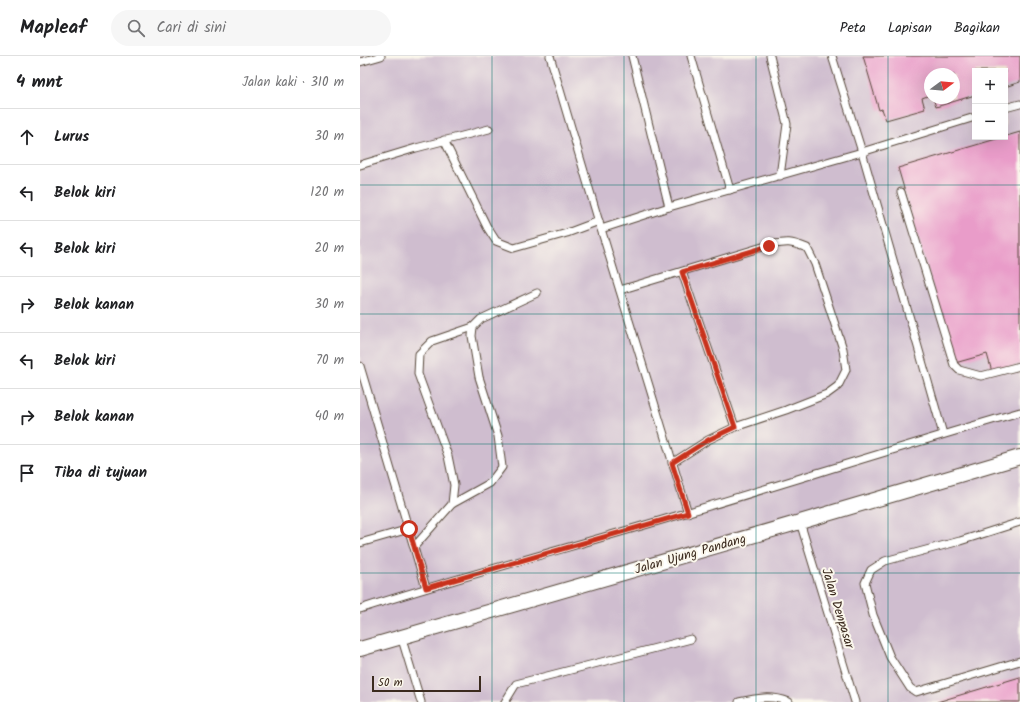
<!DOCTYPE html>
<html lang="id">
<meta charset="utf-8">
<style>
:root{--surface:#fff;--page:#f6f6f6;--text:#202124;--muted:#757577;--line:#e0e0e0}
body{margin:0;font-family:Kalam,sans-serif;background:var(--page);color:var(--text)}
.controls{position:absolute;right:12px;top:12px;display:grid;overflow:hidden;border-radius:0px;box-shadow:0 4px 16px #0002}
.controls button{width:36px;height:36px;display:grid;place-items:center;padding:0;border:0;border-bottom:1px solid var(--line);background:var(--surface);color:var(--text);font:20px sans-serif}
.compass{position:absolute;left:564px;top:12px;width:36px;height:36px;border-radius:50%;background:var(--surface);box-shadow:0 4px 16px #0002;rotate:74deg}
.scale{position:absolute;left:12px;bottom:10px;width:109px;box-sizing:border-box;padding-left:4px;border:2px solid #3b2a1e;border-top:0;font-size:11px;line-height:14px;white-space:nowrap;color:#3b2a1e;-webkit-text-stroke:3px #fbf7ec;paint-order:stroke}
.stop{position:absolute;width:12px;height:12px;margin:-9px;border:3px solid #c8321e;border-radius:50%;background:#fff}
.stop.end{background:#c8321e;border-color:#fff;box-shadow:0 1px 4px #0008}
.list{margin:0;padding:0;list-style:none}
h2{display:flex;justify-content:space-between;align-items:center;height:52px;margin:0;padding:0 16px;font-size:17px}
h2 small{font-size:13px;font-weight:400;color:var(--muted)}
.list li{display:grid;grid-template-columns:26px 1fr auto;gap:12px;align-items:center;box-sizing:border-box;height:56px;padding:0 16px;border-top:1px solid var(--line)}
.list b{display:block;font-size:15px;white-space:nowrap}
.list em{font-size:13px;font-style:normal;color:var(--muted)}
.icon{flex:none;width:22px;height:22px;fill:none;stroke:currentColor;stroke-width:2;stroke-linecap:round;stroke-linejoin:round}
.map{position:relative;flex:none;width:660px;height:646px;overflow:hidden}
header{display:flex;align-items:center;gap:24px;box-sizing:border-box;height:56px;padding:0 20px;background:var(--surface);border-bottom:1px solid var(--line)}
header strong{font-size:19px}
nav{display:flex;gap:22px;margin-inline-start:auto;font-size:14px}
.search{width:280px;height:36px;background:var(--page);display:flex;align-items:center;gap:10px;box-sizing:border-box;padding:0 14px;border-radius:22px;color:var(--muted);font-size:15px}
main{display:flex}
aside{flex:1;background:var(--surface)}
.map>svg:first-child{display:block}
.industrial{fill:#cfbdcf;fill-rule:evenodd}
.building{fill:#e99cc9}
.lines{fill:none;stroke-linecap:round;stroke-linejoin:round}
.lane-casing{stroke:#564739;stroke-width:9}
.street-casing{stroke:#564739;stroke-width:16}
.lane{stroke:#fff;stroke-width:7}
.street{stroke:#fff;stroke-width:14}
.route{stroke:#c8321e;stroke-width:5}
.grid{fill:none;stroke:#0f766e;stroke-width:1;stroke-opacity:0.55}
.labels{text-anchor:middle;stroke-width:4;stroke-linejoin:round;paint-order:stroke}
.street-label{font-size:13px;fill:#3b2a1e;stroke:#fbf7ec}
</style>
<header>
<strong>Mapleaf</strong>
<div class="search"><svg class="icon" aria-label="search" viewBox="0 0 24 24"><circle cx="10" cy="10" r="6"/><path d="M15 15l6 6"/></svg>Cari di sini</div>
<nav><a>Peta</a><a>Lapisan</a><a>Bagikan</a></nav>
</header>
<main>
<aside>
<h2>4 mnt<small>Jalan kaki · 310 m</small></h2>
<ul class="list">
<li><svg class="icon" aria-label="ahead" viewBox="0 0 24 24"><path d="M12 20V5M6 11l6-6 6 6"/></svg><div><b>Lurus</b></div><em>30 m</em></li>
<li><svg class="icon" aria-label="left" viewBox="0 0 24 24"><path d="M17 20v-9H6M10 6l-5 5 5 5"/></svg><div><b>Belok kiri</b></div><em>120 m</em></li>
<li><svg class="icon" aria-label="left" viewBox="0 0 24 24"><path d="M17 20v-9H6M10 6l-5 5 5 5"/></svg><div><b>Belok kiri</b></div><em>20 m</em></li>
<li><svg class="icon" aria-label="right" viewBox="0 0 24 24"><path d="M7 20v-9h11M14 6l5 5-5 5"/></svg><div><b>Belok kanan</b></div><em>30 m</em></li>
<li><svg class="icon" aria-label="left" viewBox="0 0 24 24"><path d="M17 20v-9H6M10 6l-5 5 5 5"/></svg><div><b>Belok kiri</b></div><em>70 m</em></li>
<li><svg class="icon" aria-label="right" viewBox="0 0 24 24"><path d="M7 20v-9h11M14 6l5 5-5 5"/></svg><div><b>Belok kanan</b></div><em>40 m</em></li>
<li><svg class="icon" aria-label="arrive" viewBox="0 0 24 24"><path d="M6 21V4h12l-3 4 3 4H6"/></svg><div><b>Tiba di tujuan</b></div></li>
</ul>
</aside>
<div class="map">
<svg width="660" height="646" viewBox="0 0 660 646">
<rect width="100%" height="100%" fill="#fbf7ec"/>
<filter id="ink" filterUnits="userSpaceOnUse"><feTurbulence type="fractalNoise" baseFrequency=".025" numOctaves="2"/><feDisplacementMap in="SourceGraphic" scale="8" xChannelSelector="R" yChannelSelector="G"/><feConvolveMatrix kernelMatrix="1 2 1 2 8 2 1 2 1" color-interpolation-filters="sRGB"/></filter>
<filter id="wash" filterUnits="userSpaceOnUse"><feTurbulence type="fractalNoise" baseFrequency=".012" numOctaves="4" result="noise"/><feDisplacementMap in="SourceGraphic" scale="16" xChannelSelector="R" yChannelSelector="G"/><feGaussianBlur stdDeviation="0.9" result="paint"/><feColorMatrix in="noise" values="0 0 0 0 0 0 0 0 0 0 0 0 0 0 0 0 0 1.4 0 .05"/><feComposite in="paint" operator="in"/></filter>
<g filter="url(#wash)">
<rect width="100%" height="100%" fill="#f0ead0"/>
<!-- industrial -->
<path class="industrial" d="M 0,0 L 660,0 L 660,646 L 0,646 ZM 615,15 L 645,15 L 645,81 L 615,81 ZM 570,18 L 594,18 L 594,42 L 570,42 Z"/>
<g id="blocks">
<!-- building -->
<g class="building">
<path d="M 503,0 L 660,0 L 660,26 L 645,31 L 645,15 L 615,15 L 615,39 L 576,51 L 573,42 L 594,42 L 594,18 L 570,18 L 570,39 L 562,42 L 565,53 L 526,64 L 522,53 L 519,54 Z"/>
<path d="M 660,76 L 660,308 L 632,316 L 627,298 L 595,307 L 538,112 Z"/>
<path d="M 660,621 L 660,646 L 577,646 Z"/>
</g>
</g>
</g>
<g filter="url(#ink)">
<use href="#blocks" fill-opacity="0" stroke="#564739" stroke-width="1"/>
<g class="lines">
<!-- lane casing -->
<g class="lane-casing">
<g id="lane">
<path d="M 190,0 L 241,173 L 328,457"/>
<path d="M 272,0 L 309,151"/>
<path d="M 331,0 L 370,134"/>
<path d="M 410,0 L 427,68 L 420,120"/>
<path d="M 472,0 L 502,96 L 583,378"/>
<path d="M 0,6 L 21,0"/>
<path d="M 645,52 L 660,48"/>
<path d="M 84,84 L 127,171 L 136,185 L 154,192 L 207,177 L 239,165"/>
<path d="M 0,109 L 56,92 L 129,73"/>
<path d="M 541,136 L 594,309 L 599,314 L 621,320 L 660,310"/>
<path d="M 241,173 L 309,151 L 502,96 L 615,61"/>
<path d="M 322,216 L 375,371"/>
<path d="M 260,234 L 409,189 C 427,186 429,185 447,192 L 455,208 L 483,293 L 486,314 L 478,330 L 467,338 L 426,354 L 375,371 L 348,384 L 312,407"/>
<path d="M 0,310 L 66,532"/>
<path d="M 92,448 L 130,427 L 142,411 L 138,380 L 119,321 L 112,280 L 113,271 L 121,263 L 177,237"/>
<path d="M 440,466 L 495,646"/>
<path d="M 660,466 L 600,485 L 525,505 L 511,514 L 505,527 L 513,559 L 530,601 L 550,632 L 556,636 L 660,605"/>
<path d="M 0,487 L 49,473"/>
<path d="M 54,491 L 92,448 L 94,429 L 88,400 L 58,318 L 59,298 L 72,285 L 113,271"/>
<path d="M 0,553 C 109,518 219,489 329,456 C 439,423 549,388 660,356"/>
<path d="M 41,580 L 61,646"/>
<path d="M 145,646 L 156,628 L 331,583"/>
<path d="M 379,646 C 396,642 412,639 429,646"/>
</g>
</g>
<!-- street casing -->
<g class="street-casing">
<path id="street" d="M 0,593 L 440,466 L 660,401"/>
</g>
<!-- lane -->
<use href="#lane" class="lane"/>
<!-- street -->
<use href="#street" class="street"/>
</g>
</g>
<g class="lines" filter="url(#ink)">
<!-- route -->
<path class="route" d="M 49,473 L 66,532 L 328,457 L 312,407 L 348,384 L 375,371 L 322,216 L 409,190"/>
</g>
<!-- grid -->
<path class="grid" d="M 132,0 L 132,646M 264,0 L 264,646M 396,0 L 396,646M 528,0 L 528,646M 0,129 L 660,129M 0,258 L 660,258M 0,388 L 660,388M 0,517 L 660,517"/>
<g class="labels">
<!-- street labels -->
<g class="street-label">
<text transform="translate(330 497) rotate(-16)" y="5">Jalan Ujung Pandang</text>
<text transform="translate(479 552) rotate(73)" y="5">Jalan Denpasar</text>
</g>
</g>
</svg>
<div class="controls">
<button>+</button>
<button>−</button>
</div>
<svg class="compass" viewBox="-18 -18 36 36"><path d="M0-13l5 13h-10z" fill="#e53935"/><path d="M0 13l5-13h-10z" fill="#757577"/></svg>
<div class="scale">50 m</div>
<div class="stop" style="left:49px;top:473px"></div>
<div class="stop end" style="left:409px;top:190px"></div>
</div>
</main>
